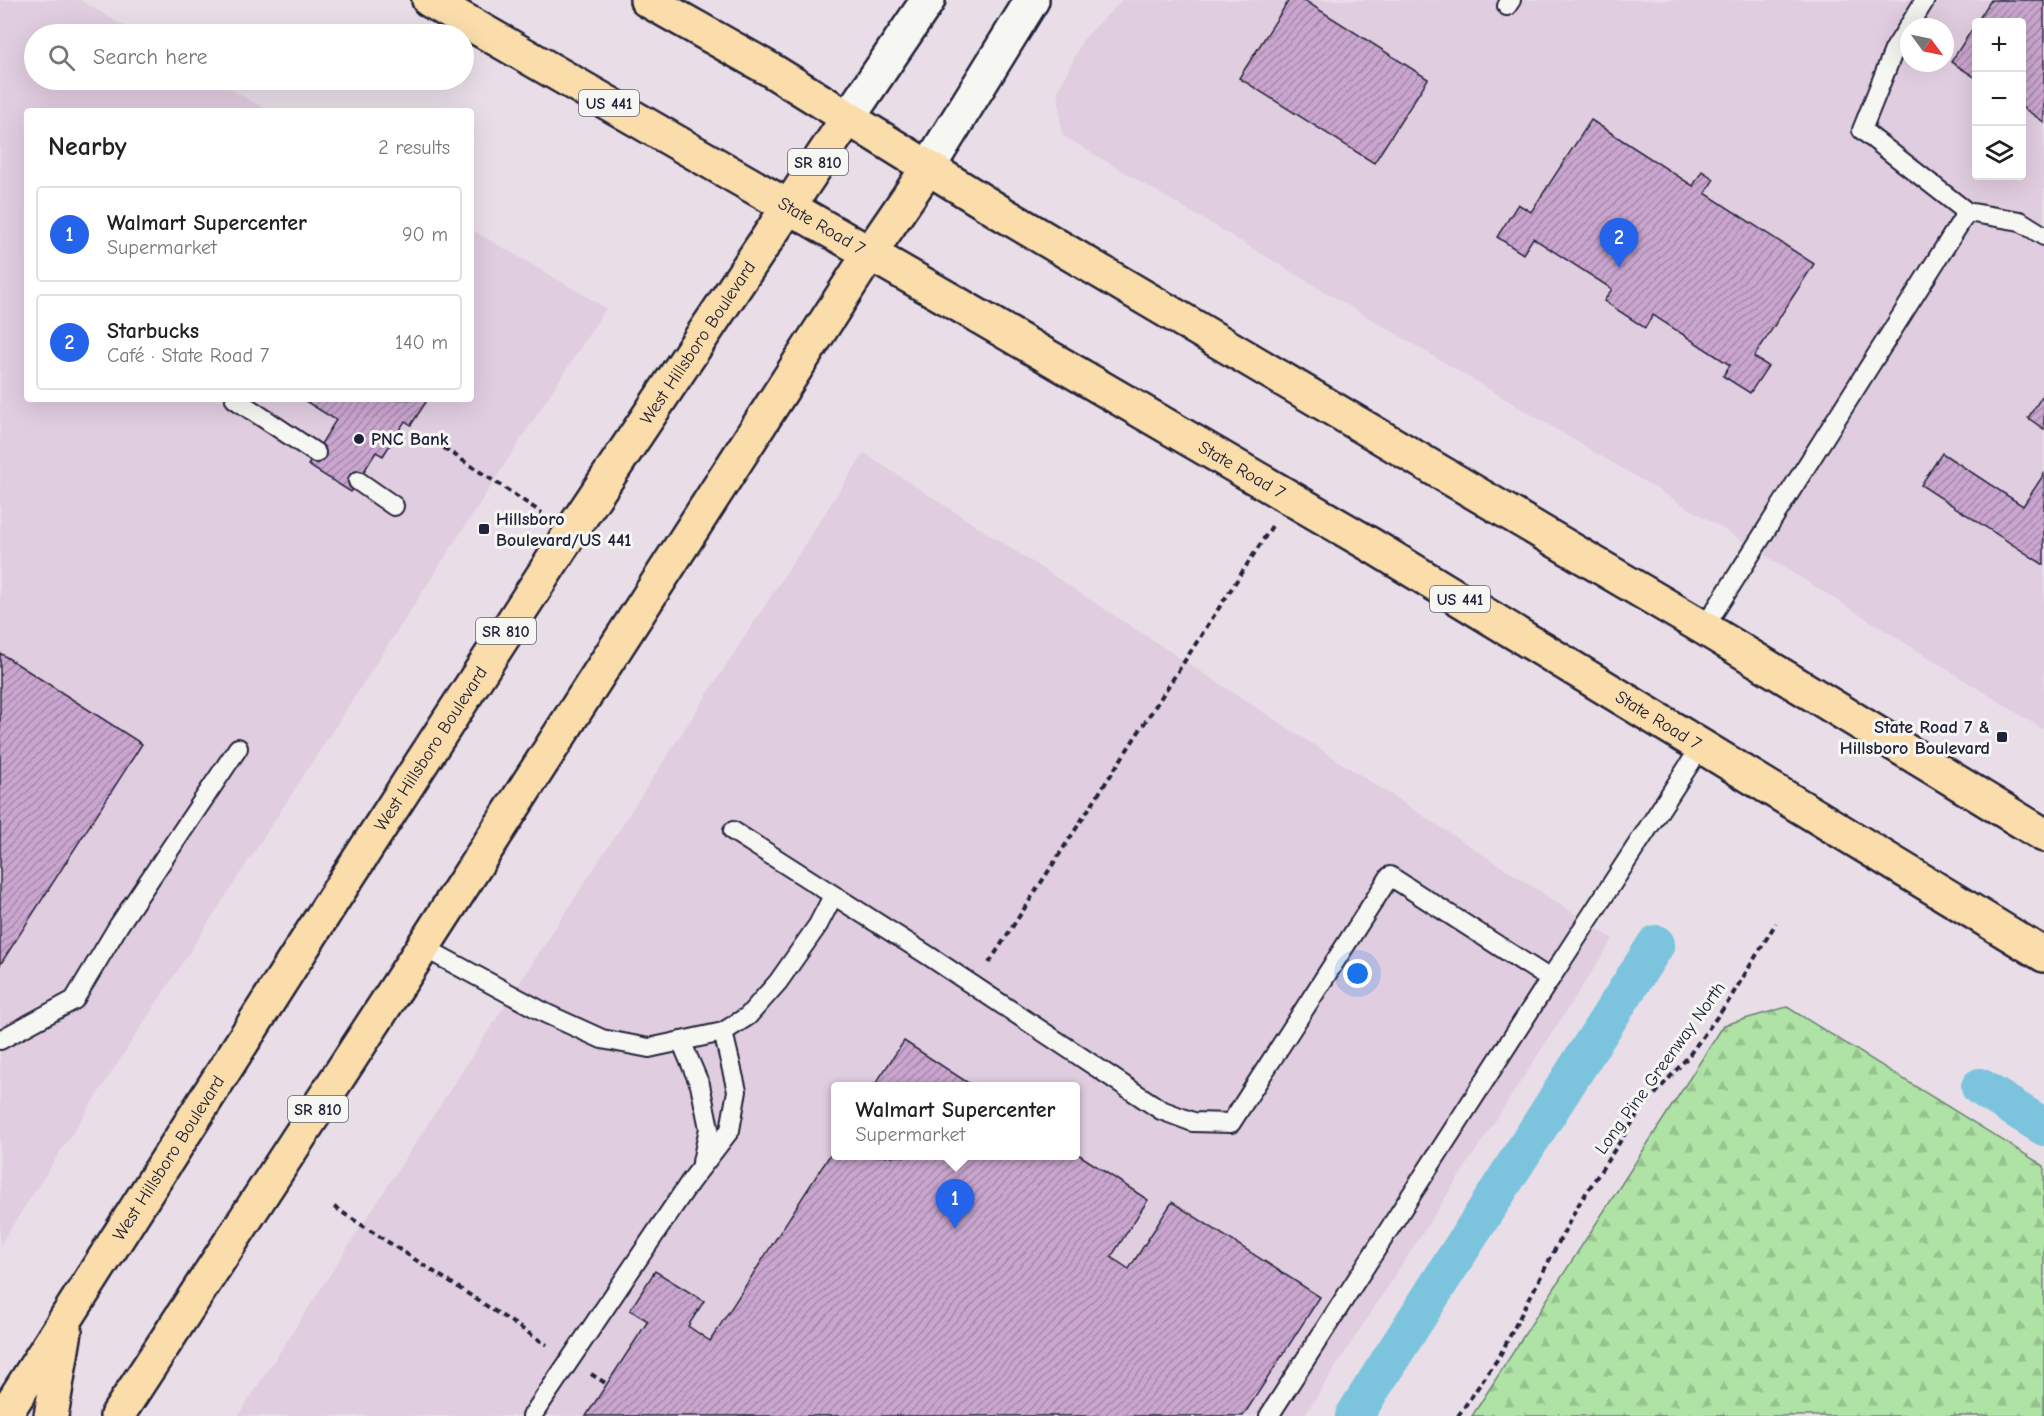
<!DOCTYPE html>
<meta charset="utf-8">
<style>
:root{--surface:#fff;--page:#f2f2f2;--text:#222;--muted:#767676;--line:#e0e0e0;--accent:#2563eb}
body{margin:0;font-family:"Comic Neue",sans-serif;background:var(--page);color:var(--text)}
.controls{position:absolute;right:18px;top:18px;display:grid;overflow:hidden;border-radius:6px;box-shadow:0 6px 24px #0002}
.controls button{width:54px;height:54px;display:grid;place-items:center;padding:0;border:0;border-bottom:2px solid var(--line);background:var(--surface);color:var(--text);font:30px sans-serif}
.compass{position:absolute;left:1900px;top:18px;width:54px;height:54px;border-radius:50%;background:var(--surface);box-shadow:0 6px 24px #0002;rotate:123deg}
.you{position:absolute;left:1358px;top:974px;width:21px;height:21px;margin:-15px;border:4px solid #fff;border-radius:50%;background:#1a73e8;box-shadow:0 0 0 9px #1a73e833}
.badge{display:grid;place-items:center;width:39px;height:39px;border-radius:50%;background:var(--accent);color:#fff;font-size:20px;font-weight:700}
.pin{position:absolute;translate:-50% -50px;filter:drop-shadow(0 2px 3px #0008)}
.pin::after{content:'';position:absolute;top:32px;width:21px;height:18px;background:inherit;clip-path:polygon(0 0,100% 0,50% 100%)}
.popup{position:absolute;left:831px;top:1082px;width:249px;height:78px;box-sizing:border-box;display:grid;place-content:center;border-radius:6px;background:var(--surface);filter:drop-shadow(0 2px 4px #0005);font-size:20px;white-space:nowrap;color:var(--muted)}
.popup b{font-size:22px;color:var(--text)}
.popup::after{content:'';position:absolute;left:50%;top:100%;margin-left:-12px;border:12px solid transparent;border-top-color:var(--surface)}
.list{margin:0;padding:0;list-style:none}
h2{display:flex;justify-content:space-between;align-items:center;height:78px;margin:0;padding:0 24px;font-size:26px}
h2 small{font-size:20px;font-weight:400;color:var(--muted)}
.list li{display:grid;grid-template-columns:39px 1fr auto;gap:18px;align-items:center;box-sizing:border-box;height:96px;margin:0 12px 12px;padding:0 12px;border:2px solid var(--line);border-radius:6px}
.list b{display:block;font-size:22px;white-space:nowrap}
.list p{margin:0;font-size:20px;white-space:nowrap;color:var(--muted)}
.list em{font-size:20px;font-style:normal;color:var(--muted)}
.icon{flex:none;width:33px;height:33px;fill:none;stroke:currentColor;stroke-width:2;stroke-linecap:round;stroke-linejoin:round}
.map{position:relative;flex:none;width:2044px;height:1416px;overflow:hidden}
.search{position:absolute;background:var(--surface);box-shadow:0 6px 24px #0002;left:24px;top:24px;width:450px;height:66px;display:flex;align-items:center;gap:15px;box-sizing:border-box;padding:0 21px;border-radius:33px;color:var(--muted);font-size:22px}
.panel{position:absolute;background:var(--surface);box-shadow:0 6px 24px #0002;left:24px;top:108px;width:450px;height:294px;border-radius:6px}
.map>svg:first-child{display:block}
.built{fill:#e0cde0;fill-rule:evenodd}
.forest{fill:url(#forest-firs);stroke:#688270;stroke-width:1.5}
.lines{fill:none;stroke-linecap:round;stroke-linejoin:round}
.canal{stroke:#7cc4dd;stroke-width:38}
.building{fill:url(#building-hatch);stroke:#22223b;stroke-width:1.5}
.service-casing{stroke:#22223b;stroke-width:22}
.tertiary-casing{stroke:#22223b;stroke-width:38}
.primary-casing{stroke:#22223b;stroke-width:38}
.path{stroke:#22223b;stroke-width:4;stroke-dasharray:6 4.5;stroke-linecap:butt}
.service{stroke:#f6f6f2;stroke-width:18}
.tertiary{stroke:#f6f6f2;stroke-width:33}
.primary{stroke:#faddab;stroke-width:33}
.poi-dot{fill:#22223b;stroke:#f6f6f2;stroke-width:2}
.labels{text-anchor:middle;stroke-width:6;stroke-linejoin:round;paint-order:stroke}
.shield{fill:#f6f6f2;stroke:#626272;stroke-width:1.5}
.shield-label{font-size:16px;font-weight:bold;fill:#22223b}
.street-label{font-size:18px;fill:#22223b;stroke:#f6f6f2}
.poi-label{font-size:18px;font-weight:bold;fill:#22223b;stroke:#f6f6f2;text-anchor:start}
</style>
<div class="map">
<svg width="2044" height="1416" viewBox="0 0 2044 1416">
<defs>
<pattern id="forest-firs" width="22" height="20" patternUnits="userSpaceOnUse" patternTransform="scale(1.5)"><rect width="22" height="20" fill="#afe3a5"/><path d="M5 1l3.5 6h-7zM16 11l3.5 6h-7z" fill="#96c28f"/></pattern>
<pattern id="building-hatch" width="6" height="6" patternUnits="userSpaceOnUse" patternTransform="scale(1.5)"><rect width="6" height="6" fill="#caa6cf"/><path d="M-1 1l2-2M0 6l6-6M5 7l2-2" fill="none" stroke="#a487a9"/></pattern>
</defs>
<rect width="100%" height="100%" fill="#e9dee8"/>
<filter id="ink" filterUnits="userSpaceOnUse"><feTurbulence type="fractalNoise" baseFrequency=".0167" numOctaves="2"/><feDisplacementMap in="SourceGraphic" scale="12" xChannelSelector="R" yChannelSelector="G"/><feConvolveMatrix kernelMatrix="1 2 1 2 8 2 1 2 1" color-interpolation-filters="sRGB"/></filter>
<g filter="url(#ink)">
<!-- built -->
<g class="built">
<path d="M 0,0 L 80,0 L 138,34 L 34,34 L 34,80 L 215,80 L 269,111 L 27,111 L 27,399 L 471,399 L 471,229 L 606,308 L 0,1245 Z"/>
<path d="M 1122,0 L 2044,0 L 2044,730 L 1712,522 L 1062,135 L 1058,91 L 1082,41 ZM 1976,22 L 2022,22 L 2022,176 L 1976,176 ZM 1909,27 L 1945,27 L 1945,63 L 1909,63 Z"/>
<path d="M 864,453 L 1613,939 L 1304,1416 L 238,1416 ZM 835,1086 L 1075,1086 L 1075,1156 L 835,1156 Z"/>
</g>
<!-- forest -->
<path class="forest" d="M 1787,1007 L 2044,1166 L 2044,1416 L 1472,1416 L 1724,1025 Z"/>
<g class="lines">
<!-- canal -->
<g class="canal">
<path d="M 1980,1087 L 2044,1127"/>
<path d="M 1354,1416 L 1656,944"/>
</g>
</g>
<!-- building -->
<g class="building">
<path d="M 1289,0 L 1304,0 L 1428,79 L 1374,163 L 1239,78 Z"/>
<path d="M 1991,0 L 2044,0 L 2044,122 L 2022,107 L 2022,22 L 1976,22 L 1976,78 L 1951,62 Z"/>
<path d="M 1591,120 L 1693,186 L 1702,171 L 1714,179 L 1705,193 L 1814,264 L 1754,357 L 1768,366 L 1750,393 L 1723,376 L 1730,365 L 1653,315 L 1645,328 L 1604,301 L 1612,289 L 1533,238 L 1523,254 L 1497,237 L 1518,204 L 1531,212 Z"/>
<path d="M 2044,393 L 2044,429 L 2028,418 Z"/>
<path d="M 302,399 L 428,399 L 411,425 L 405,421 L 383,456 L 376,452 L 351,492 L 308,465 L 336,420 Z"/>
<path d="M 1942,453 L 2023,506 L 2044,474 L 2044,565 L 1921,485 Z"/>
<path d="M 0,653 L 142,744 L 0,965 Z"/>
<path d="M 904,1041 L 973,1086 L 874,1086 Z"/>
<path d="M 835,1147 L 835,1156 L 1075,1156 L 1075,1152 L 1148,1200 L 1111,1257 L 1129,1269 L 1172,1202 L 1320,1297 L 1243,1416 L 586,1416 L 648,1321 L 630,1310 L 655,1271 L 704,1301 L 688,1326 L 710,1341 Z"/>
</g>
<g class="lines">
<!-- service casing -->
<g class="service-casing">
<g id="service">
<path d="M 1925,0 L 1894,50 L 1862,130 L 1967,212 L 2020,221 L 2044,236"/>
<path d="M 1507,6 L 1511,0"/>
<path d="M 235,399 L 316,453"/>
<path d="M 358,481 L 394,506"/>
<path d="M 1704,628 L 1967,212"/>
<path d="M 733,831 L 929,956 L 1161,1110 L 1193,1122 L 1231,1123 L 1390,876 L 1550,979 L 1702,745"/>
<path d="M 423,947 L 547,1014 L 602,1039 L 649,1048 L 723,1032 L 748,1016 L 778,982 L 818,925 L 833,896"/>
<path d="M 0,1040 L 74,1000 L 119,925 L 238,748"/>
<path d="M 681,1041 L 700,1085 L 709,1128 L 702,1162"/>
<path d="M 532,1416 L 690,1182 L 730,1130 L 737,1091 L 723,1032"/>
<path d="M 1269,1416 L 1550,979"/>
</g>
</g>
<!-- tertiary casing -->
<g class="tertiary-casing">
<g id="tertiary">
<path d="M 848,118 L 928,0"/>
<path d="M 928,168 L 1032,0"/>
</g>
</g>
<!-- primary casing -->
<g class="primary-casing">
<g id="primary">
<path id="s1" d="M 429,0 L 949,299 L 1371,545 L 2044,955"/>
<path d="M 647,0 L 771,70 L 1003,214 L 1704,628 L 2044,835"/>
<path id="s2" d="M 4,1416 L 336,895 L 571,532 L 848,118"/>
<path d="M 51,1416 L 65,1331"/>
<path d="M 117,1416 L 423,947 L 870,253 L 928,168"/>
</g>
</g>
<!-- path -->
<g class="path">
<path d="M 435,442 L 542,513"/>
<path d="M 989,963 L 1272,526"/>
<path d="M 334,1207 L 547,1345"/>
<path d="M 591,1374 L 607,1384"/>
<path d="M 1458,1416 L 1499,1357 L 1577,1207 L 1640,1111 L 1687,1058 L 1728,1002 L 1776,923"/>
</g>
<!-- service -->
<use href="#service" class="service"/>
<!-- tertiary -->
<use href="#tertiary" class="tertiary"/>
<!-- primary -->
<use href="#primary" class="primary"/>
</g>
</g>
<!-- markers -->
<g class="poi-dot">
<circle cx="359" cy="439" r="6"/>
<rect x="478" y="523" width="12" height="12" rx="3"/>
<rect x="1996" y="731" width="12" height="12" rx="3"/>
</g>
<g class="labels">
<!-- shield labels -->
<g class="shield">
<rect x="579" y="90" width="60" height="26" rx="4.5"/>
<rect x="788" y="149" width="60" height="26" rx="4.5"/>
<rect x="1430" y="586" width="60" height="26" rx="4.5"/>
<rect x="476" y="618" width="60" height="26" rx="4.5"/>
<rect x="288" y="1096" width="60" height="26" rx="4.5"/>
</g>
<g class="shield-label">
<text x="609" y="109">US 441</text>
<text x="818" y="168">SR 810</text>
<text x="1460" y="605">US 441</text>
<text x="506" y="637">SR 810</text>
<text x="318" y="1115">SR 810</text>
</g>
<!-- street labels -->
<g class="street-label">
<text dy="6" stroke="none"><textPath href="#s1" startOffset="453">State Road 7</textPath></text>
<text dy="6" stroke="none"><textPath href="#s2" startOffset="1278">West Hillsboro Boulevard</textPath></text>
<text dy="6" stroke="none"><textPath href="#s1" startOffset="939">State Road 7</textPath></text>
<text dy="6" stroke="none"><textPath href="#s1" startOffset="1425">State Road 7</textPath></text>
<text dy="6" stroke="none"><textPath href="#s2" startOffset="792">West Hillsboro Boulevard</textPath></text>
<text transform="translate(1660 1068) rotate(-54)" y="6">Long Pine Greenway North</text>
<text dy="6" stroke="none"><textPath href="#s2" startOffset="306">West Hillsboro Boulevard</textPath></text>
</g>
<!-- poi labels -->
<g class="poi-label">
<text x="371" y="445">PNC Bank</text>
<text x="496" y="525">Hillsboro<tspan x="496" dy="21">Boulevard/US 441</tspan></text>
<text x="1990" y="733" text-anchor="end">State Road 7 &amp;<tspan x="1990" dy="21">Hillsboro Boulevard</tspan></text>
</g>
</g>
</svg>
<div class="controls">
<button>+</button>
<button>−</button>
<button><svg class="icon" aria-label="layers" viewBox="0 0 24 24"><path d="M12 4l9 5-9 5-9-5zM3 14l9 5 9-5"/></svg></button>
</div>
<svg class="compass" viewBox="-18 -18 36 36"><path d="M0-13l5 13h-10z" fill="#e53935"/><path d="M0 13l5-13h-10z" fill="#767676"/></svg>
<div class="you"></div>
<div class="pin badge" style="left:955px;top:1229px">1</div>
<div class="popup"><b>Walmart Supercenter</b>Supermarket</div>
<div class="pin badge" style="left:1619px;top:268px">2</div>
<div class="search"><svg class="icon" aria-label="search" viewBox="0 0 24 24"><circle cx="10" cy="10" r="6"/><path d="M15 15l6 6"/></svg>Search here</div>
<section class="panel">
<h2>Nearby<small>2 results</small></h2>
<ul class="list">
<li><span class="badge">1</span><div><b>Walmart Supercenter</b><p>Supermarket</p></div><em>90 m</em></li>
<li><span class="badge">2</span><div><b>Starbucks</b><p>Café · State Road 7</p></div><em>140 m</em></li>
</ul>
</section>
</div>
